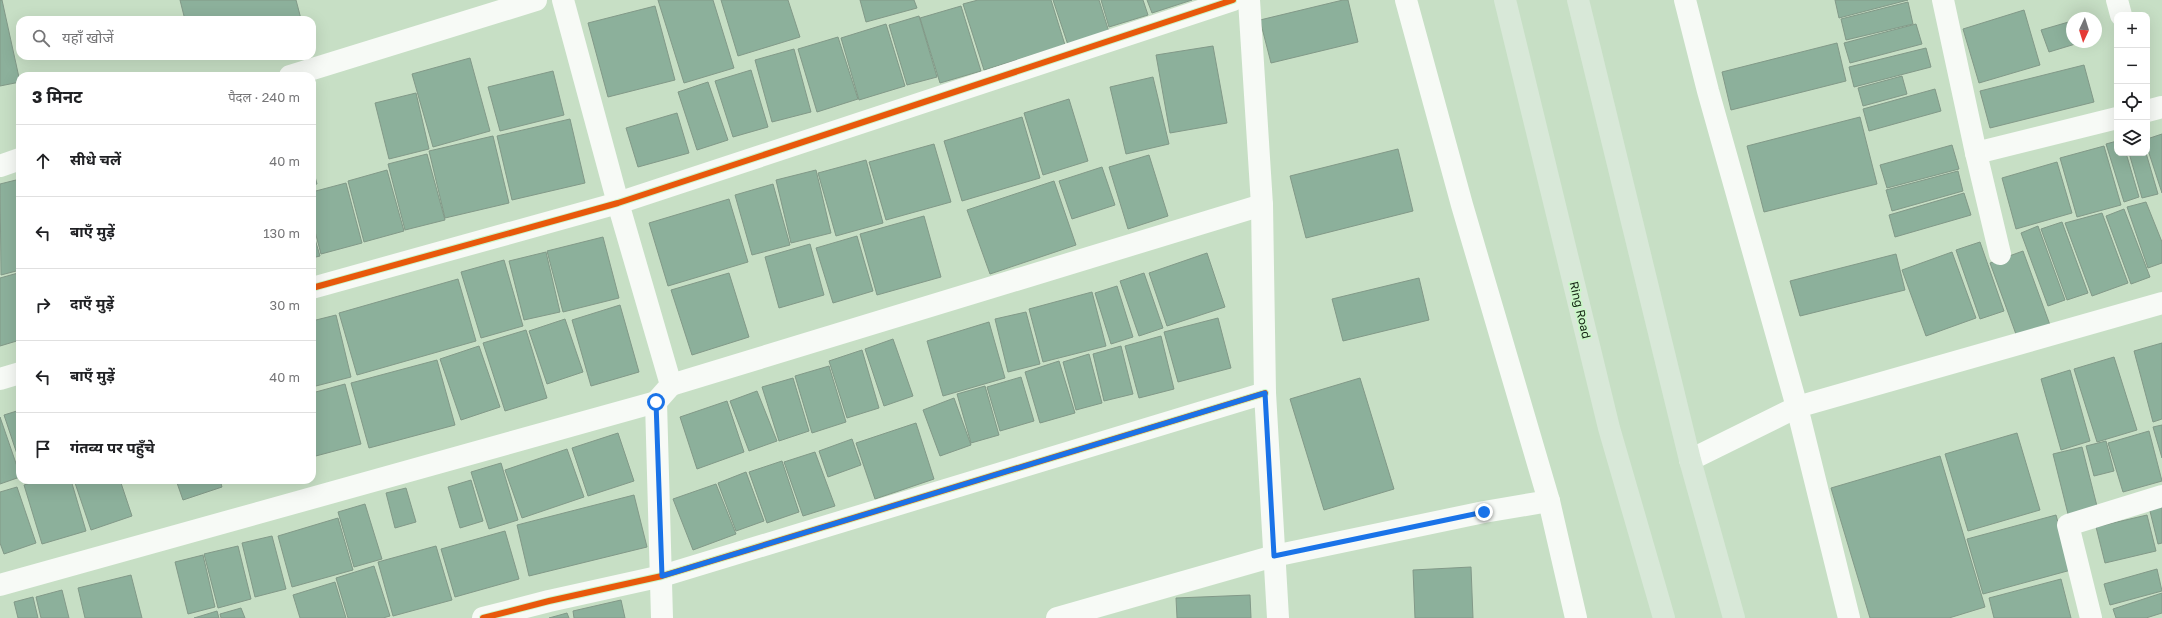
<!DOCTYPE html>
<html lang="hi">
<meta charset="utf-8">
<style>
:root{--surface:#fff;--page:#f6f6f6;--text:#202124;--muted:#757577;--line:#e0e0e0}
body{margin:0;font-family:"Golos Text","Noto Sans Devanagari",sans-serif;background:var(--page);color:var(--text)}
.controls{position:absolute;right:12px;top:12px;display:grid;overflow:hidden;border-radius:8px;box-shadow:0 4px 16px #0002}
.controls button{width:36px;height:36px;display:grid;place-items:center;padding:0;border:0;border-bottom:1px solid var(--line);background:var(--surface);color:var(--text);font:20px sans-serif}
.compass{position:absolute;left:2066px;top:12px;width:36px;height:36px;border-radius:50%;background:var(--surface);box-shadow:0 4px 16px #0002;rotate:184deg}
.stop{position:absolute;width:12px;height:12px;margin:-9px;border:3px solid #1a73e8;border-radius:50%;background:#fff}
.stop.end{background:#1a73e8;border-color:#fff;box-shadow:0 1px 4px #0008}
.list{margin:0;padding:0;list-style:none}
h2{display:flex;justify-content:space-between;align-items:center;height:52px;margin:0;padding:0 16px;font-size:17px}
h2 small{font-size:13px;font-weight:400;color:var(--muted)}
.list li{display:grid;grid-template-columns:26px 1fr auto;gap:12px;align-items:center;box-sizing:border-box;height:72px;padding:0 16px;border-top:1px solid var(--line)}
.list b{display:block;font-size:15px;white-space:nowrap}
.list em{font-size:13px;font-style:normal;color:var(--muted)}
.icon{flex:none;width:22px;height:22px;fill:none;stroke:currentColor;stroke-width:2;stroke-linecap:round;stroke-linejoin:round}
.map{position:relative;flex:none;width:2162px;height:618px;overflow:hidden}
.search{position:absolute;background:var(--surface);box-shadow:0 4px 16px #0002;left:16px;top:16px;width:300px;height:44px;display:flex;align-items:center;gap:10px;box-sizing:border-box;padding:0 14px;border-radius:12px;color:var(--muted);font-size:15px}
.panel{position:absolute;background:var(--surface);box-shadow:0 4px 16px #0002;left:16px;top:72px;width:300px;height:412px;border-radius:12px}
.map>svg:first-child{display:block}
.building{fill:#8cb09b;stroke:#829988}
.lines{fill:none;stroke-linecap:round;stroke-linejoin:round}
.minor{stroke:#f7faf6;stroke-width:22}
.highway{stroke:#d8e8d8;stroke-width:22}
.cycleway-casing{stroke:#caf7c7;stroke-width:8}
.cycleway{stroke:#e8590c;stroke-width:6}
.route{stroke:#1a73e8;stroke-width:5}
.labels{text-anchor:middle;stroke-width:3.5;stroke-linejoin:round;paint-order:stroke}
.street-label{font-size:12px;fill:#162615;stroke:#caf7c7}
</style>
<div class="map">
<svg width="2162" height="618" viewBox="0 0 2162 618">
<rect width="100%" height="100%" fill="#c7dfc5"/>
<!-- building -->
<g class="building">
<path d="M 0,0 L 2,0 L 20,82 L 0,86 Z"/>
<path d="M 180,0 L 296,0 L 301,19 L 185,20 Z"/>
<path d="M 658,0 L 713,0 L 734,68 L 684,83 Z"/>
<path d="M 721,0 L 788,0 L 800,37 L 738,56 Z"/>
<path d="M 860,0 L 914,0 L 917,8 L 866,22 Z"/>
<path d="M 978,0 L 1051,0 L 1065,45 L 984,70 L 963,4 Z"/>
<path d="M 1053,0 L 1099,0 L 1109,32 L 1068,45 Z"/>
<path d="M 1101,0 L 1143,0 L 1148,15 L 1109,27 Z"/>
<path d="M 1147,0 L 1192,0 L 1152,13 Z"/>
<path d="M 1343,0 L 1348,0 L 1358,42 L 1271,63 L 1260,20 Z"/>
<path d="M 1835,0 L 1908,0 L 1839,18 Z"/>
<path d="M 1908,2 L 1913,24 L 1846,40 L 1841,19 Z"/>
<path d="M 655,6 L 675,80 L 608,97 L 588,23 Z"/>
<path d="M 961,6 L 981,71 L 940,83 L 920,18 Z"/>
<path d="M 2024,10 L 2040,65 L 1979,83 L 1963,29 Z"/>
<path d="M 919,16 L 937,77 L 907,85 L 889,25 Z"/>
<path d="M 2072,21 L 2072,42 L 2082,42 L 2049,52 L 2041,30 Z"/>
<path d="M 886,24 L 905,86 L 859,100 L 841,38 Z"/>
<path d="M 1916,24 L 1922,44 L 1850,63 L 1844,43 Z"/>
<path d="M 838,37 L 858,99 L 817,112 L 798,49 Z"/>
<path d="M 1837,43 L 1846,81 L 1731,110 L 1722,72 Z"/>
<path d="M 1213,46 L 1227,123 L 1170,133 L 1156,55 Z"/>
<path d="M 1926,48 L 1931,67 L 1854,87 L 1849,67 Z"/>
<path d="M 794,49 L 811,112 L 772,122 L 755,60 Z"/>
<path d="M 470,58 L 490,131 L 433,147 L 412,74 Z"/>
<path d="M 2084,65 L 2094,102 L 1990,128 L 1980,91 Z"/>
<path d="M 751,70 L 768,127 L 733,137 L 715,81 Z"/>
<path d="M 553,71 L 564,115 L 500,131 L 488,87 Z"/>
<path d="M 1902,76 L 1907,94 L 1863,106 L 1858,88 Z"/>
<path d="M 1153,77 L 1169,144 L 1126,154 L 1110,87 Z"/>
<path d="M 708,82 L 728,140 L 697,150 L 678,92 Z"/>
<path d="M 1935,89 L 1941,111 L 1869,131 L 1863,109 Z"/>
<path d="M 416,93 L 429,149 L 389,159 L 375,103 Z"/>
<path d="M 1069,99 L 1088,161 L 1043,175 L 1024,113 Z"/>
<path d="M 677,113 L 689,153 L 638,167 L 626,128 Z"/>
<path d="M 1022,117 L 1040,178 L 962,201 L 944,141 Z"/>
<path d="M 1860,117 L 1877,184 L 1764,212 L 1747,146 Z"/>
<path d="M 570,119 L 585,183 L 512,200 L 497,136 Z"/>
<path d="M 2162,134 L 2162,193 L 2147,147 L 2147,139 Z"/>
<path d="M 493,136 L 509,203 L 445,218 L 429,151 Z"/>
<path d="M 2117,141 L 2117,153 L 2126,153 L 2139,197 L 2124,202 L 2106,144 Z"/>
<path d="M 934,144 L 951,202 L 886,220 L 869,162 Z"/>
<path d="M 1952,145 L 1959,169 L 1887,188 L 1880,165 Z"/>
<path d="M 2104,146 L 2121,205 L 2077,217 L 2060,158 Z"/>
<path d="M 1398,149 L 1413,211 L 1306,238 L 1290,176 Z"/>
<path d="M 2129,153 L 2146,153 L 2158,194 L 2142,198 Z"/>
<path d="M 427,154 L 445,220 L 405,230 L 388,164 Z"/>
<path d="M 1149,155 L 1168,216 L 1128,229 L 1109,167 Z"/>
<path d="M 866,160 L 883,223 L 836,236 L 818,173 Z"/>
<path d="M 2057,162 L 2072,213 L 2016,229 L 2002,178 Z"/>
<path d="M 312,165 L 317,184 L 312,185 Z"/>
<path d="M 1102,167 L 1115,205 L 1072,219 L 1059,181 Z"/>
<path d="M 387,170 L 404,231 L 364,242 L 348,181 Z"/>
<path d="M 816,170 L 831,233 L 791,243 L 776,180 Z"/>
<path d="M 1958,171 L 1963,191 L 1892,211 L 1886,190 Z"/>
<path d="M 20,179 L 20,270 L 1,275 L 0,184 Z"/>
<path d="M 1054,181 L 1076,245 L 990,274 L 967,210 Z"/>
<path d="M 346,183 L 362,243 L 321,254 L 312,220 L 312,192 Z"/>
<path d="M 773,184 L 790,245 L 752,255 L 735,195 Z"/>
<path d="M 1964,193 L 1971,215 L 1895,237 L 1889,215 Z"/>
<path d="M 729,199 L 748,262 L 668,286 L 649,223 Z"/>
<path d="M 2146,202 L 2162,242 L 2162,263 L 2148,268 L 2127,207 Z"/>
<path d="M 2124,209 L 2150,277 L 2131,284 L 2106,216 Z"/>
<path d="M 2102,213 L 2128,283 L 2092,296 L 2065,223 Z"/>
<path d="M 924,216 L 941,277 L 877,295 L 860,234 Z"/>
<path d="M 2062,222 L 2088,293 L 2067,300 L 2041,229 Z"/>
<path d="M 2038,226 L 2065,300 L 2048,306 L 2021,233 Z"/>
<path d="M 312,229 L 320,256 L 312,258 Z"/>
<path d="M 857,236 L 873,291 L 833,303 L 816,248 Z"/>
<path d="M 603,237 L 619,298 L 563,312 L 547,251 Z"/>
<path d="M 1980,242 L 2004,311 L 1980,319 L 1956,250 Z"/>
<path d="M 810,244 L 824,295 L 779,308 L 765,257 Z"/>
<path d="M 2023,251 L 2050,325 L 2017,337 L 1990,263 Z"/>
<path d="M 546,252 L 560,312 L 524,320 L 509,261 Z"/>
<path d="M 1952,252 L 1976,318 L 1926,336 L 1902,270 Z"/>
<path d="M 1207,253 L 1225,307 L 1167,326 L 1149,273 Z"/>
<path d="M 1896,254 L 1905,290 L 1800,316 L 1790,281 Z"/>
<path d="M 504,260 L 523,326 L 481,338 L 461,272 Z"/>
<path d="M 18,273 L 20,280 L 20,340 L 0,346 L 0,278 Z"/>
<path d="M 729,273 L 749,337 L 692,355 L 671,290 Z"/>
<path d="M 1144,273 L 1163,328 L 1139,336 L 1120,281 Z"/>
<path d="M 1419,278 L 1429,320 L 1343,341 L 1332,299 Z"/>
<path d="M 458,279 L 476,341 L 357,375 L 339,313 Z"/>
<path d="M 1117,286 L 1133,337 L 1111,344 L 1095,293 Z"/>
<path d="M 1092,292 L 1106,346 L 1043,362 L 1029,309 Z"/>
<path d="M 620,305 L 639,372 L 591,386 L 572,320 Z"/>
<path d="M 1026,312 L 1040,364 L 1008,372 L 995,319 Z"/>
<path d="M 336,315 L 351,377 L 312,387 L 312,321 Z"/>
<path d="M 1218,318 L 1231,368 L 1178,382 L 1164,332 Z"/>
<path d="M 565,319 L 583,372 L 547,384 L 529,331 Z"/>
<path d="M 989,322 L 1005,378 L 943,396 L 927,341 Z"/>
<path d="M 526,330 L 547,398 L 505,411 L 483,343 Z"/>
<path d="M 1161,336 L 1174,389 L 1139,398 L 1125,346 Z"/>
<path d="M 893,339 L 913,396 L 884,406 L 865,349 Z"/>
<path d="M 2162,343 L 2162,419 L 2153,422 L 2134,351 Z"/>
<path d="M 479,346 L 500,407 L 461,420 L 440,359 Z"/>
<path d="M 1121,346 L 1133,394 L 1104,401 L 1093,354 Z"/>
<path d="M 862,350 L 879,408 L 847,418 L 829,361 Z"/>
<path d="M 1089,354 L 1102,403 L 1076,410 L 1063,362 Z"/>
<path d="M 2114,357 L 2137,430 L 2097,442 L 2074,369 Z"/>
<path d="M 437,360 L 455,425 L 369,448 L 351,383 Z"/>
<path d="M 1059,361 L 1075,413 L 1040,423 L 1025,372 Z"/>
<path d="M 829,366 L 846,422 L 812,433 L 795,376 Z"/>
<path d="M 2070,370 L 2090,441 L 2061,450 L 2041,379 Z"/>
<path d="M 1021,377 L 1034,421 L 1000,431 L 987,387 Z"/>
<path d="M 793,378 L 809,431 L 779,441 L 762,387 Z"/>
<path d="M 1360,378 L 1394,489 L 1324,510 L 1290,399 Z"/>
<path d="M 345,384 L 361,444 L 312,457 L 312,393 Z"/>
<path d="M 985,386 L 999,435 L 971,443 L 957,394 Z"/>
<path d="M 757,391 L 777,441 L 749,451 L 730,401 Z"/>
<path d="M 954,398 L 971,445 L 940,456 L 923,410 Z"/>
<path d="M 727,401 L 744,452 L 697,469 L 680,417 Z"/>
<path d="M 20,410 L 20,463 L 4,415 Z"/>
<path d="M 0,417 L 20,475 L 20,477 L 0,484 Z"/>
<path d="M 916,423 L 934,479 L 875,499 L 856,443 Z"/>
<path d="M 2162,425 L 2162,458 L 2153,427 Z"/>
<path d="M 2149,431 L 2162,481 L 2123,492 L 2108,443 Z"/>
<path d="M 618,433 L 634,481 L 588,496 L 572,448 Z"/>
<path d="M 2017,433 L 2040,510 L 1968,531 L 1945,454 Z"/>
<path d="M 852,439 L 861,465 L 828,477 L 819,451 Z"/>
<path d="M 2106,441 L 2114,471 L 2094,476 L 2086,446 Z"/>
<path d="M 2082,447 L 2098,510 L 2069,518 L 2053,454 Z"/>
<path d="M 567,449 L 584,497 L 522,518 L 505,470 Z"/>
<path d="M 815,452 L 835,506 L 803,516 L 784,462 Z"/>
<path d="M 1940,456 L 1985,607 L 1949,618 L 1870,618 L 1831,488 Z"/>
<path d="M 782,461 L 799,512 L 767,523 L 749,472 Z"/>
<path d="M 501,463 L 518,520 L 489,529 L 471,472 Z"/>
<path d="M 746,472 L 764,521 L 736,531 L 718,483 Z"/>
<path d="M 40,480 L 71,480 L 86,531 L 42,544 L 24,485 Z"/>
<path d="M 74,480 L 120,480 L 132,516 L 91,530 Z"/>
<path d="M 176,480 L 220,480 L 222,487 L 183,500 Z"/>
<path d="M 471,480 L 483,521 L 460,528 L 448,487 Z"/>
<path d="M 716,484 L 736,534 L 693,550 L 673,499 Z"/>
<path d="M 17,487 L 36,543 L 4,554 L 0,543 L 0,492 Z"/>
<path d="M 406,488 L 416,522 L 395,528 L 386,493 Z"/>
<path d="M 634,495 L 647,547 L 529,576 L 517,525 Z"/>
<path d="M 2162,499 L 2162,543 L 2158,544 L 2148,503 Z"/>
<path d="M 365,504 L 382,559 L 354,567 L 338,512 Z"/>
<path d="M 2056,515 L 2071,570 L 1983,594 L 1967,539 Z"/>
<path d="M 2147,515 L 2156,551 L 2105,563 L 2096,527 Z"/>
<path d="M 338,518 L 353,570 L 292,587 L 278,536 Z"/>
<path d="M 505,531 L 519,579 L 455,597 L 441,549 Z"/>
<path d="M 272,536 L 286,589 L 255,597 L 242,543 Z"/>
<path d="M 238,546 L 251,599 L 218,608 L 204,554 Z"/>
<path d="M 436,546 L 452,600 L 393,616 L 378,562 Z"/>
<path d="M 203,555 L 215,607 L 188,614 L 175,562 Z"/>
<path d="M 374,566 L 390,616 L 383,618 L 348,618 L 336,578 Z"/>
<path d="M 1471,567 L 1473,618 L 1415,618 L 1413,570 Z"/>
<path d="M 2157,569 L 2162,591 L 2110,605 L 2104,584 Z"/>
<path d="M 131,575 L 142,618 L 85,618 L 78,588 Z"/>
<path d="M 2061,579 L 2071,618 L 1994,618 L 1989,598 Z"/>
<path d="M 335,582 L 346,618 L 300,618 L 293,595 Z"/>
<path d="M 62,590 L 69,618 L 41,618 L 36,597 Z"/>
<path d="M 2162,593 L 2162,613 L 2146,618 L 2116,618 L 2113,609 Z"/>
<path d="M 1250,595 L 1251,618 L 1177,618 L 1176,598 Z"/>
<path d="M 33,597 L 38,618 L 18,618 L 14,602 Z"/>
<path d="M 621,600 L 625,618 L 574,618 L 573,611 Z"/>
<path d="M 241,608 L 245,618 L 221,618 L 220,614 Z"/>
<path d="M 217,611 L 219,618 L 194,618 Z"/>
<path d="M 567,613 L 569,618 L 549,618 Z"/>
</g>
<g class="lines">
<!-- minor -->
<g class="minor">
<path d="M 563,0 L 618,203 L 671,385 L 656,402 L 662,618"/>
<path d="M 1249,0 L 1262,205 L 1265,393 L 1278,618"/>
<path d="M 1406,0 L 1462,205 L 1549,501 L 1576,618"/>
<path d="M 1685,0 L 1708,91 L 1797,407 L 1849,618"/>
<path d="M 1943,0 L 1976,153 L 2000,254"/>
<path d="M 2117,0 L 2121,15"/>
<path d="M 290,76 L 536,0"/>
<path d="M 2147,111 L 2162,107"/>
<path d="M 1976,153 L 2117,118"/>
<path d="M 0,166 L 20,159"/>
<path d="M 312,288 L 618,203 L 1233,0"/>
<path d="M 0,379 L 20,373"/>
<path d="M 671,385 L 1262,205"/>
<path d="M 1690,460 L 1797,407 L 2162,303"/>
<path d="M 0,585 L 656,402"/>
<path d="M 483,618 L 549,601 L 662,576 L 1265,393"/>
<path d="M 1057,618 L 1274,556 L 1484,512 L 1549,501"/>
<path d="M 2091,618 L 2068,525 L 2162,496"/>
</g>
<!-- highway -->
<g class="highway">
<path d="M 1505,0 L 1609,428 L 1664,618"/>
<path d="M 1578,0 L 1690,460 L 1734,618"/>
</g>
<!-- cycleway casing -->
<g class="cycleway-casing">
<g id="cycleway">
<path d="M 312,288 L 618,203 L 1233,0"/>
<path d="M 483,618 L 549,601 L 662,576 L 1265,393"/>
</g>
</g>
<!-- cycleway -->
<use href="#cycleway" class="cycleway"/>
</g>
<g class="lines">
<!-- route -->
<path class="route" d="M 656,402 L 662,576 L 1265,393 L 1274,556 L 1484,512"/>
</g>
<g class="labels">
<!-- street labels -->
<g class="street-label">
<text transform="translate(1580 310) rotate(77)" y="4">Ring Road</text>
</g>
</g>
</svg>
<div class="controls">
<button>+</button>
<button>−</button>
<button><svg class="icon" aria-label="locate" viewBox="0 0 24 24"><circle cx="12" cy="12" r="6"/><path d="M12 2v4M12 18v4M2 12h4M18 12h4"/></svg></button>
<button><svg class="icon" aria-label="layers" viewBox="0 0 24 24"><path d="M12 4l9 5-9 5-9-5zM3 14l9 5 9-5"/></svg></button>
</div>
<svg class="compass" viewBox="-18 -18 36 36"><path d="M0-13l5 13h-10z" fill="#e53935"/><path d="M0 13l5-13h-10z" fill="#757577"/></svg>
<div class="stop" style="left:656px;top:402px"></div>
<div class="stop end" style="left:1484px;top:512px"></div>
<div class="search"><svg class="icon" aria-label="search" viewBox="0 0 24 24"><circle cx="10" cy="10" r="6"/><path d="M15 15l6 6"/></svg>यहाँ खोजें</div>
<section class="panel">
<h2>3 मिनट<small>पैदल · 240 m</small></h2>
<ul class="list">
<li><svg class="icon" aria-label="ahead" viewBox="0 0 24 24"><path d="M12 20V5M6 11l6-6 6 6"/></svg><div><b>सीधे चलें</b></div><em>40 m</em></li>
<li><svg class="icon" aria-label="left" viewBox="0 0 24 24"><path d="M17 20v-9H6M10 6l-5 5 5 5"/></svg><div><b>बाएँ मुड़ें</b></div><em>130 m</em></li>
<li><svg class="icon" aria-label="right" viewBox="0 0 24 24"><path d="M7 20v-9h11M14 6l5 5-5 5"/></svg><div><b>दाएँ मुड़ें</b></div><em>30 m</em></li>
<li><svg class="icon" aria-label="left" viewBox="0 0 24 24"><path d="M17 20v-9H6M10 6l-5 5 5 5"/></svg><div><b>बाएँ मुड़ें</b></div><em>40 m</em></li>
<li><svg class="icon" aria-label="arrive" viewBox="0 0 24 24"><path d="M6 21V4h12l-3 4 3 4H6"/></svg><div><b>गंतव्य पर पहुँचे</b></div></li>
</ul>
</section>
</div>
